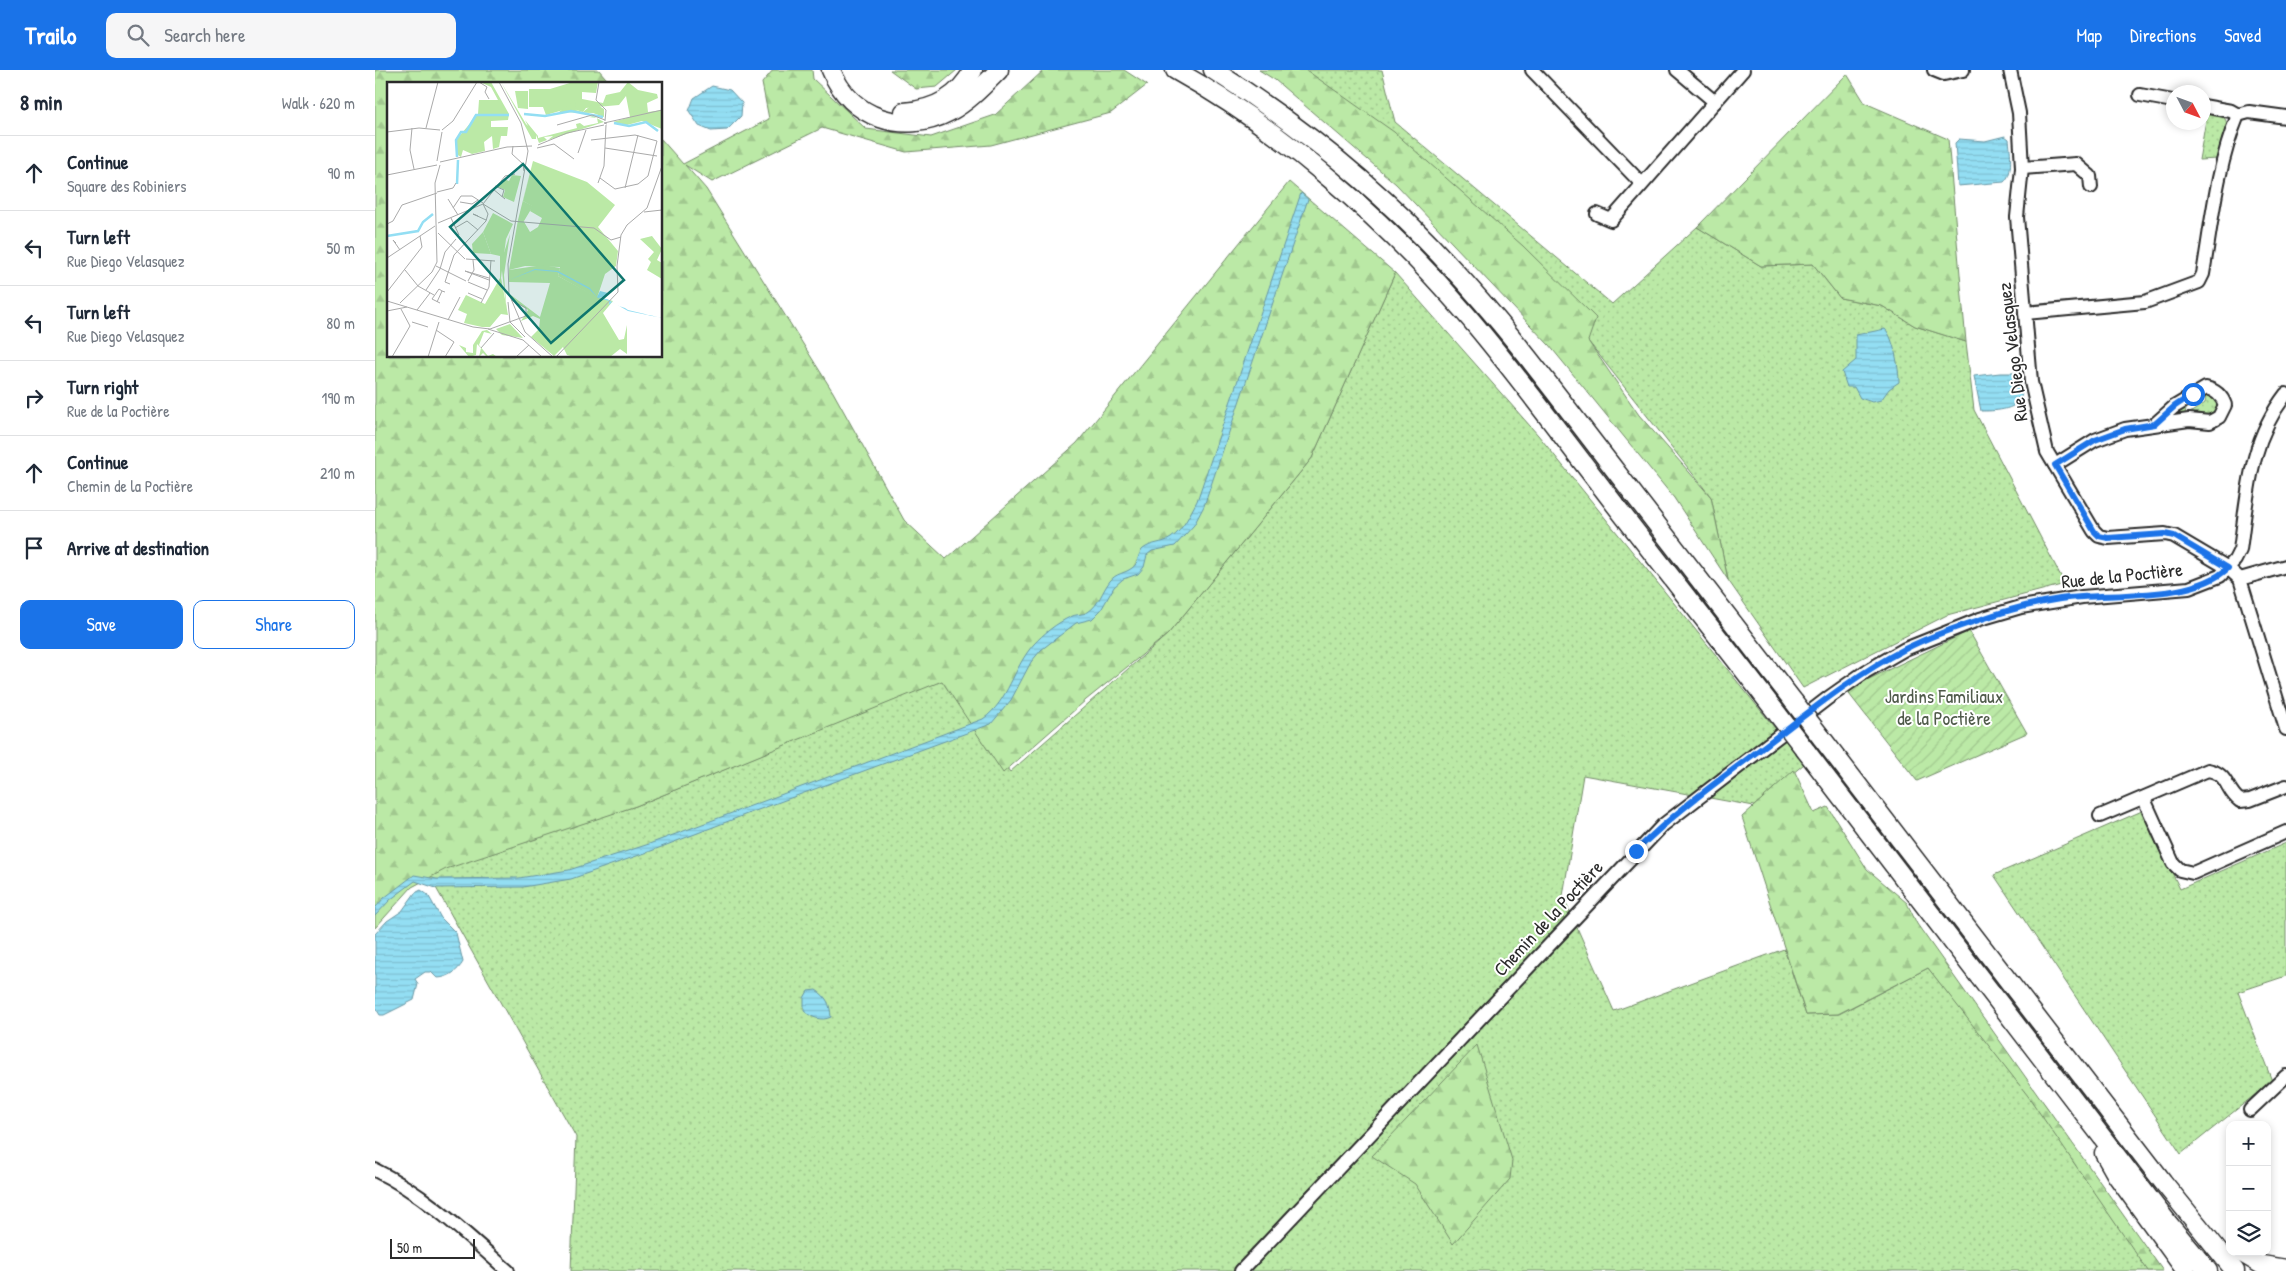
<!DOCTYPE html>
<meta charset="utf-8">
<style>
:root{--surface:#fff;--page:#f6f6f7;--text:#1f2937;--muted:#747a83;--line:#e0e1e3;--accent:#1a73e8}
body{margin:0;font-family:"Patrick Hand",sans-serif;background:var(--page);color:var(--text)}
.controls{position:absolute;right:15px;bottom:15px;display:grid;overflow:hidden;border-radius:10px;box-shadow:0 2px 8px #0003}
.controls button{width:45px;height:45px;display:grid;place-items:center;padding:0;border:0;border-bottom:1px solid var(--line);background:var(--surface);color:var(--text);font:25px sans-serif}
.compass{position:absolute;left:1791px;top:15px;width:45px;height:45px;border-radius:50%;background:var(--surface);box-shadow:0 2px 8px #0003;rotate:131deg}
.scale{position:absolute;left:15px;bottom:12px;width:85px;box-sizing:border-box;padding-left:5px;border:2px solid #2b2b2b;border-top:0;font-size:14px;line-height:18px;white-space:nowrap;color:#2b2b2b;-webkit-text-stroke:4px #fff;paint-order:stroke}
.stop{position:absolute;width:15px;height:15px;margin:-11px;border:4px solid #1a73e8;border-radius:50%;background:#fff}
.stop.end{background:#1a73e8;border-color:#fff;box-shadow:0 1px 5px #0008}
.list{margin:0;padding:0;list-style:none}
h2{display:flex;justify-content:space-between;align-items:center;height:65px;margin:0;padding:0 20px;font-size:21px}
h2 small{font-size:16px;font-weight:400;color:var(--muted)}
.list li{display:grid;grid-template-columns:32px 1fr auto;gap:15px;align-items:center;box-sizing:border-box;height:75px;padding:0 20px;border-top:1px solid var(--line)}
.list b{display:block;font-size:19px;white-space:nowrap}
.list p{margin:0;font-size:16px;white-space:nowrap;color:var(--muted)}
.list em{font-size:16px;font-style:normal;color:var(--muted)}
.actions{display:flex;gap:10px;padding:15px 20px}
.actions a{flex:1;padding:11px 0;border:1px solid var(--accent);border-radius:10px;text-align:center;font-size:18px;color:var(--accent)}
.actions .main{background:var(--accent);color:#fff}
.icon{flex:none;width:28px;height:28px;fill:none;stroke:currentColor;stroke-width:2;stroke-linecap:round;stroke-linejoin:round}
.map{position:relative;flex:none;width:1911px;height:1201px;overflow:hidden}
header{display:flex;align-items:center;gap:30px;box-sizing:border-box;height:70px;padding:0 25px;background:var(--accent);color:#fff}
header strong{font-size:24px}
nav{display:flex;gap:28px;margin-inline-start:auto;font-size:18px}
.search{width:350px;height:45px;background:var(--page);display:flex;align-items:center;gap:12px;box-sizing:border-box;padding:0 18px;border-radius:10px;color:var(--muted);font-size:19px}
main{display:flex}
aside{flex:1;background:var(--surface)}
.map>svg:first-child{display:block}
.grass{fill:url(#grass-dots);stroke:#738a68}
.forest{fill:url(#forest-firs);stroke:#738a68}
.garden{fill:url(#garden-furrows);stroke:#738a68}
.water{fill:url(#water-rules);stroke:#6996a3}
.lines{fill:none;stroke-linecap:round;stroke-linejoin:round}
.minor-casing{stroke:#2b2b2b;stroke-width:16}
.highway-casing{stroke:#2b2b2b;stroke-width:21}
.minor{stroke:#fff;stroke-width:12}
.highway{stroke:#fff;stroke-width:18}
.highway-bridge-casing{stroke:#2b2b2b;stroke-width:21;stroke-linecap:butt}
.highway-bridge{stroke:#fff;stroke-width:18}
.route{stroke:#1a73e8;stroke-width:6}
.labels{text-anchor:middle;stroke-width:4;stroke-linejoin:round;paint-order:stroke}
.street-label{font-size:19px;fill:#2b2b2b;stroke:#fff}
.park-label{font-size:19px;fill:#4f5a4a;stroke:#fff}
.inset-river{fill:none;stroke:#93def3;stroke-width:2.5}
.inset-road{fill:none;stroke:#aaa;stroke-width:1}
.view{fill:#0f766e;fill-opacity:0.15;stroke:#0f766e;stroke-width:2.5}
.inset-edge{fill:none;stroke:#2b2b2b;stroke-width:2.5}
</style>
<header>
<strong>Trailo</strong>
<div class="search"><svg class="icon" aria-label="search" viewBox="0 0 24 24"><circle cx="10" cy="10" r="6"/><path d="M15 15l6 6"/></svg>Search here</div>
<nav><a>Map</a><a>Directions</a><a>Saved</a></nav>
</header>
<main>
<aside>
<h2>8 min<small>Walk · 620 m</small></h2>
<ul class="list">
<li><svg class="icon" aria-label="ahead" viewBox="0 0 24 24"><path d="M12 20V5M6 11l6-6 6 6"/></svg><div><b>Continue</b><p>Square des Robiniers</p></div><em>90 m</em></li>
<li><svg class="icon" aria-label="left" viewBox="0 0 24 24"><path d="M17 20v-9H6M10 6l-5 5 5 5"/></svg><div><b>Turn left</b><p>Rue Diego Velasquez</p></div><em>50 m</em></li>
<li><svg class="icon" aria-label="left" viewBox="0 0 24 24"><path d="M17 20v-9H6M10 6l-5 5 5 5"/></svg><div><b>Turn left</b><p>Rue Diego Velasquez</p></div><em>80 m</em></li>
<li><svg class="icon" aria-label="right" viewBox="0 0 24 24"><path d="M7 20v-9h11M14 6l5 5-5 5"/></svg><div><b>Turn right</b><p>Rue de la Poctière</p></div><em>190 m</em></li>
<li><svg class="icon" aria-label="ahead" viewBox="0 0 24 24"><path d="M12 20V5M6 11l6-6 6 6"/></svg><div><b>Continue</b><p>Chemin de la Poctière</p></div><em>210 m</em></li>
<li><svg class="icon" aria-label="arrive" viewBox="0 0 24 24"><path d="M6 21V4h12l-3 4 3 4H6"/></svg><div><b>Arrive at destination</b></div></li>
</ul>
<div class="actions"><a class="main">Save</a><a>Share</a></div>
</aside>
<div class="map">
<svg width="1911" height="1201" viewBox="0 0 1911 1201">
<defs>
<pattern id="grass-dots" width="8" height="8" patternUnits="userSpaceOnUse" patternTransform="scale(1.25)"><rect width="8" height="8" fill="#bbe9a6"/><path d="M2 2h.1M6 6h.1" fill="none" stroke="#a1c88f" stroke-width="1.8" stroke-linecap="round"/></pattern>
<pattern id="forest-firs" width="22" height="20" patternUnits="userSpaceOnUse" patternTransform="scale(1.25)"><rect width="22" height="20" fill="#bbe9a6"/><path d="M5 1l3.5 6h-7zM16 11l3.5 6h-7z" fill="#a1c88f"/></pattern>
<pattern id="garden-furrows" width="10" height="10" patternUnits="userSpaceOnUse" patternTransform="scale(1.25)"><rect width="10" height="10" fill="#bbe9a6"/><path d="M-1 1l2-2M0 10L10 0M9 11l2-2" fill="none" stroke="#a1c88f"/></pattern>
<pattern id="water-rules" width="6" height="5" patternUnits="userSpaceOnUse" patternTransform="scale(1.25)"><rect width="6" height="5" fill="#93def3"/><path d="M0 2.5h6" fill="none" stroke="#7fbfd0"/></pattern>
</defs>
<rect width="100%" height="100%" fill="#fff"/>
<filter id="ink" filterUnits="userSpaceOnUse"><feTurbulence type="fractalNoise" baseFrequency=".02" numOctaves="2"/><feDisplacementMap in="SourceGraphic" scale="10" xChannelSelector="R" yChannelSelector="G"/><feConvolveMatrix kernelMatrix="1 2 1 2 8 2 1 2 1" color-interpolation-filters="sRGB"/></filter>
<g filter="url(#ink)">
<!-- grass -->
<g class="grass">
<path d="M 912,0 L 1007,0 L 1020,52 L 1237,234 L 1322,157 L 1386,196 L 1438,194 L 1465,228 L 1507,236 L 1540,256 L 1591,272 L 1599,340 L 1690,514 L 1572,545 L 1428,618 L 1353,510 L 1336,427 L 1213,271 Z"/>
<path d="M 1832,44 L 1849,47 L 1853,55 L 1843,89 L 1824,90 Z"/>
<path d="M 1020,203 L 1163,365 L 1429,694 L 1379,736 L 1208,705 L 1188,826 L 1239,941 L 1409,879 L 1431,945 L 1464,944 L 1553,898 L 1671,1036 L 1777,1201 L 196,1201 L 201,1067 L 51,800 L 261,736 L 567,610 L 635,702 L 793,564 L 937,388 Z"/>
<path d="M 1831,324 L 1838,326 C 1845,336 1843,339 1835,348 L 1801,346 L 1812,335 L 1810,344 L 1812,345 L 1830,333 Z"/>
<path d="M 1767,741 L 1805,819 L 1911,773 L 1911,906 L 1863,922 L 1897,1011 L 1806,1084 L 1619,805 Z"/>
</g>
<!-- forest -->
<g class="forest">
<path d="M 0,0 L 224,0 L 236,14 L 14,14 L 14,286 L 286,286 L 286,69 L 308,94 L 394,49 L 387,13 L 398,0 L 437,0 L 438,9 L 491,59 L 556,67 L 620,45 L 669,0 L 749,0 L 772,15 L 736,43 L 616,75 L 531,82 L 447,58 L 337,112 L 310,95 L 331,119 L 458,322 L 529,450 L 571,489 L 702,373 L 914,112 L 1020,203 L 937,388 L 793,564 L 711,630 L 628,703 L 567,611 L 261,736 L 71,799 L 37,817 L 0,858 Z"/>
<path d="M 515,0 L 582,0 L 562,17 L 541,19 Z"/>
<path d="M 884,0 L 931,0 L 1019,62 L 1148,176 L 1221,248 L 1213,271 L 1264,345 L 1336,427 L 1353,510 L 1299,428 L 1174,275 L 1021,114 L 900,10 Z"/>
<path d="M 1472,4 L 1490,33 L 1573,69 L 1591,272 L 1540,256 L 1507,236 L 1465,228 L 1438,194 L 1386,196 L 1322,157 Z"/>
<path d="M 1419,700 L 1439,743 L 1453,737 L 1492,799 L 1532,833 L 1542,854 L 1788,1201 L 1773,1201 L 1653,1026 L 1553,898 L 1463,944 L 1431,945 L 1367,747 Z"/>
<path d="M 1102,975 L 1137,1090 L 1135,1109 L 1078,1174 L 1040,1114 L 997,1086 Z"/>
</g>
<!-- garden -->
<path class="garden" d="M 1594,561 L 1652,663 L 1542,711 L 1471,620 Z"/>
<!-- water -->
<g class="water">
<path d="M 337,16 L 355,20 L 367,33 L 366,46 L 352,60 L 336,61 L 324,56 L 314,41 L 319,28 Z"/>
<path d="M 1630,66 L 1634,69 C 1635,81 1639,103 1629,112 L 1583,116 L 1580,73 L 1584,69 L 1610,71 Z"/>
<path d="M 926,123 L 933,129 L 829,436 L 819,455 L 800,476 L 777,481 L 772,485 L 769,497 L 763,504 L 748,509 L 739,517 L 726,540 L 717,549 L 701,553 L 666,580 L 656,592 L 636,630 L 616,654 L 372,744 L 276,781 L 196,809 L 148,817 L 61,818 L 40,811 L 15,830 L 0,846 L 0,838 L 9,828 L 39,805 L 62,809 L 144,808 L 194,800 L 274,774 L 608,649 C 634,631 638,597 659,574 C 668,564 682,553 695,547 C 700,544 708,545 713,542 C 724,535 727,521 735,511 C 741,503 749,504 757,498 C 764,494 762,484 768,479 C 777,472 787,474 796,468 C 808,460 815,444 822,431 Z"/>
<path d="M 1510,259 C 1519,267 1524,300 1524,312 L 1514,319 L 1506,330 L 1497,332 L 1485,328 L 1479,317 L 1472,317 L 1467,302 L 1481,290 L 1481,265 Z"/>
<path d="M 1625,303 L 1642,303 C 1644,310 1648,321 1646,327 C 1642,341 1617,341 1606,341 L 1599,306 Z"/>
<path d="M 46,820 L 53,825 L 66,848 L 81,863 L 88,892 C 83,901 73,908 62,908 L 56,902 L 50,902 L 40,909 L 43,914 L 39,930 L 9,945 L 5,945 L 0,937 L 0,864 L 12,851 L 27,841 L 40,823 Z"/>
<path d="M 441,920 C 452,927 455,934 456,947 C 446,952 436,947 429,941 L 429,928 L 433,921 Z"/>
</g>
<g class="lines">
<!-- minor casing -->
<g class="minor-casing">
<g id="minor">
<path d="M 1157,0 L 1267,114"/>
<path d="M 1302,0 L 1340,32"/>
<path d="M 1559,0 L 1569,4 L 1588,0"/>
<path d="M 1635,0 L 1644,43 L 1647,98 L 1642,147 L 1656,312 L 1672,382 L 1719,461 L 1724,466 L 1733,468 L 1790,464 L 1799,466 L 1853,498 L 1865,509 L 1911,659"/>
<path d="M 1765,25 L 1798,31"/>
<path d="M 1828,36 L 1856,41 L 1863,45 L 1874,42 L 1911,47"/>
<path d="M 1647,98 L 1701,94 L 1715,106 L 1716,117"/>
<path d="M 1222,144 L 1236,150 L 1368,0"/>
<path d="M 1650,243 L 1770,232 L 1824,212 L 1828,204 C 1837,150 1842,96 1863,45"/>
<path d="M 1680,395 L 1720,370 L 1750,359 L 1814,350 L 1835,352 L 1844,347 L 1850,335 C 1847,326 1840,320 1831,318 L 1799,337 L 1780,354"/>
<path d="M 1865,509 L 1911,496"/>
<path d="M 1769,729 L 1798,793 L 1805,800 L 1818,803 L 1911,762"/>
<path d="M 1725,746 L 1833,700 C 1854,704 1850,720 1865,731 L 1875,730 L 1911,716"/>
<path d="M 1875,1040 L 1911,1006"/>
<path d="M 0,1100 C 51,1125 91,1164 133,1201"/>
<path d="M 866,1201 L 1288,755 L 1453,628 L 1490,602 L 1530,579 L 1605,549 L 1646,537 L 1707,527 L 1814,518 L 1845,506 L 1860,490 L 1865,480 C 1873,423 1874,372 1911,324"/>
</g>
</g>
<!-- highway casing -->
<g class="highway-casing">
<g id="highway">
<path d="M 456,0 C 475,48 529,66 574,42 C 593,32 609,15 624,0"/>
<path d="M 800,0 C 908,60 1010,150 1090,243 C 1139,300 1182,360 1228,419 C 1286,495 1346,570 1404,646"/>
<path d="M 838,0 C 925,55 1006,120 1075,196 C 1133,258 1184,328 1236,395 C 1297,474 1358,553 1419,632"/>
<path d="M 529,42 C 559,40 584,27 598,0"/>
<path d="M 1446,667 L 1788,1112 L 1860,1201"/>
<path d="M 1431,681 L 1793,1153 L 1833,1201"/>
<path d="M 1729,1083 L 1742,1106 L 1811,1201"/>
<path d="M 1865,1182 L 1887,1195 L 1911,1199"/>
</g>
</g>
<!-- minor -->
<use href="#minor" class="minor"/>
<!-- highway -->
<use href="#highway" class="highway"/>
<!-- highway-bridge casing -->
<g class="highway-bridge-casing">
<g id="highway-bridge">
<path d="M 1419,632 L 1446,667"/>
<path d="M 1404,646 L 1431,681"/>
</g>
</g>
<!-- highway-bridge -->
<use href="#highway-bridge" class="highway-bridge"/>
</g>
</g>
<g class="lines" filter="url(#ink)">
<!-- route -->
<path class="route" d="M 1261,781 C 1300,742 1343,711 1387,678 C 1433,643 1479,605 1530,579 C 1553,567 1579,558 1604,550 C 1630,541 1658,533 1685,529 C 1733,522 1818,532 1853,498 L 1799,466 L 1790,464 L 1733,468 L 1724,466 L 1719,461 L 1680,395 L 1720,370 L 1750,359 L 1780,354 L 1800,336 L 1818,324"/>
</g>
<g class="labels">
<!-- street labels -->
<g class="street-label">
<text transform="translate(1637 282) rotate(-97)" y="7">Rue Diego Velasquez</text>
<text transform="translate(1747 505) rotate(-6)" y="7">Rue de la Poctière</text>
<text transform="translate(1173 848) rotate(-47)" y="7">Chemin de la Poctière</text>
</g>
<!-- park labels -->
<g class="park-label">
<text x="1569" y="633">Jardins Familiaux<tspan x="1569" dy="22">de la Poctière</tspan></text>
</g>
</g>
<!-- overview -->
<g transform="translate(12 12)">
<rect width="275" height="275" fill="#fff"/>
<path d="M 93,0 L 104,0 L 122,32 L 121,38 L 104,39 L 104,45 L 121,45 L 120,54 L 114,54 L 112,65 L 106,67 L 105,54 L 97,60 L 98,69 L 85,72 L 76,68 L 74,75 L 69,72 L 69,58 L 91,32 L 92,18 L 111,18 L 104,5 ZM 114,0 L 139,42 L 141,44 L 138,38 L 151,54 L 151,56 L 190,46 L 189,42 L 193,41 L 197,44 L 211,41 L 210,36 L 202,35 L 206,34 L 217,40 L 161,58 L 166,54 L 157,55 L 160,58 L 152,61 L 149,53 L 149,57 L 145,57 ZM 186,0 L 211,0 L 209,11 L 195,10 L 195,17 L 216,21 L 219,13 L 233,10 L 241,0 L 251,8 L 270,12 L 271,16 L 260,21 L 261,30 L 275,28 L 275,47 L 255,39 L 240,43 L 226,40 L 243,35 L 239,14 L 232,23 L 199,26 L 196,30 L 183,26 L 159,33 L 156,25 L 142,25 L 142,7 L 163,7 ZM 146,79 L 200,100 L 228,123 L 211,145 L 231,169 L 229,184 L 218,192 L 210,216 L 171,194 L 173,185 L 138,184 L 122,188 L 131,138 L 136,138 L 143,150 L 151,145 L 155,136 L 143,129 L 145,124 L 136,119 ZM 125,93 L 134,94 L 127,120 L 116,115 L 118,108 L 109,104 L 117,97 L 122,99 ZM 106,131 L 126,142 L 119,157 L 114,196 L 121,233 L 114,232 L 103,245 L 95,245 L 77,241 L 80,232 L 71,228 L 79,213 L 98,222 L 113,196 L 113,174 L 104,172 L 96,150 Z" fill="#bbe9a6"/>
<path d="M 188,18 L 189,28 L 196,30 L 207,21 L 217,27 L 217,35 L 206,31 L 172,30 ZM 146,78 L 136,119 L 146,124 L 137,139 L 131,138 ZM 96,150 L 104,172 L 86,171 L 85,162 ZM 123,152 L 117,193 L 120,233 L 114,180 ZM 265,154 L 275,167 L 270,178 L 275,181 L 275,197 L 260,188 L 264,180 L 261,177 L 267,170 L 253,157 ZM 156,183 L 173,186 L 171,194 L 208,214 L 226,219 L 216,231 L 232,258 L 237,257 L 240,243 L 240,272 L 233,267 L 223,275 L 187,275 L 180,273 L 176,265 L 167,274 L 144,255 L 152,247 L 153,237 L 146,234 L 134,239 L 141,228 L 128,220 L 124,213 L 153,235 L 163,201 L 122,200 L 122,188 ZM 123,242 L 136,256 L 115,253 L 109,247 ZM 100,248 L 105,252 L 97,250 L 92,263 L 101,274 L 106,272 L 110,275 L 100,275 L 96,271 L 92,275 L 94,266 L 90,262 L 89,273 L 82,275 L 72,263 L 79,266 L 79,270 L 86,271 L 86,263 L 95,249 Z" fill="#bbe9a6"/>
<path d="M 128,9 L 141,9 L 141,27 L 131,26 Z" fill="#bbe9a6"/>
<path d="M 148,187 L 171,189 L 203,206 L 210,215 L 213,209 L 221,211 L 218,215 L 211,216 L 220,217 L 232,224 L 238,226 L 241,228 L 258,232 L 261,233 L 263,233 L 274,236 L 275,236 L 241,229 L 225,220 L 222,223 L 222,219 L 211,216 L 202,207 L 170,190 L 148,188 L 122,198 Z" fill="#93def3"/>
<path class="inset-river" d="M 137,32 L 158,34 L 184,29 L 216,35M 227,41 L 242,44 L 259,40 L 271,49M 70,75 L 69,58 L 74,50 L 79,50 L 89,33 L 122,33M 70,102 L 71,78M 0,154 L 31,149 L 36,140 L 46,132"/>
<path class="inset-road" d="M 92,0 L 100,5 L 98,10 L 102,17M 112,0 L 134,41 L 141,69 L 121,182 L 122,212 L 138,250 L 166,275M 212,0 L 209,18 L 219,28 L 218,39M 220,42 L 217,41 L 275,28M 170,43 L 205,33 L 218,38M 25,46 L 23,68 L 27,87M 39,46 L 51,0M 55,48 L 66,39 L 90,0M 0,50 L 32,46 L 53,48M 204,58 L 248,53 L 270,59 L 261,94 L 251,102 L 228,107 L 213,96M 151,63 L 180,51 L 217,43M 126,64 L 125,72 L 136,82 L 137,89M 150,66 L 167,62 L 187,77M 218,66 L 270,74M 191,71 L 199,48M 50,79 L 55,50M 53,80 L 120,65 L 145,64M 0,93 L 50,83M 211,101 L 217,84 L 219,43M 108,104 L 117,108 L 115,115M 238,106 L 251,53M 106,107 L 118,117M 50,110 L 66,106 L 69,101M 61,117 L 71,133M 73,120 L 85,122 L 91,118M 96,122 L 124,139 L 207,146 L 224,158 L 234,155M 96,122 L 118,94 L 128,92M 66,126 L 74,114 L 85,114 L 96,121M 257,130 L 275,128M 91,134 L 86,132 L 99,138M 64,136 L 72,153M 51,141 L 96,122M 0,142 L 6,139 L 15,123 L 50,111M 68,146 L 80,139 L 91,148M 51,151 L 78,177M 9,161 L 6,158 L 13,168M 0,176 L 48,144M 79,177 L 108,179M 49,184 L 79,199M 53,187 L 58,170 L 69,157M 18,188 L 31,204 L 47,213M 102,196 L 78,189 L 102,198M 81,199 L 87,188 L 86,178M 81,200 L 100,208M 63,202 L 58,200 L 67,173 L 99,139 L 101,132 L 96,122M 39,208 L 53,187M 0,210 L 35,165 L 33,154M 81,211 L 95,217M 0,219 L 86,245 L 103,247M 50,220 L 55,209 L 58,210M 121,220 L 123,240 L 138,255M 13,221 L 45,190 L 50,180 L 48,101 L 53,83M 53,221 L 45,217 L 52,207 L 55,209M 94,221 L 102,205 L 104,178M 30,228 L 43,211M 0,229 L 20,225M 61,238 L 73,215M 25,240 L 41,245M 101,247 L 136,258 L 155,275M 103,247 L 139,234 L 139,226 L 124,218M 49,248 L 67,260 L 58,275M 94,266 L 107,251M 5,275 L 23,244 L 14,227M 41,275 L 52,240M 129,275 L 142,263M 169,275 L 231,210 L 230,184 L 234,153 L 240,143 L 260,126 L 275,84"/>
<path class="view" d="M 136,82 L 237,198 L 164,261 L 63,145 Z"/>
<rect width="275" height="275" class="inset-edge"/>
</g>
</svg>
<div class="controls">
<button>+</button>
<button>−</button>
<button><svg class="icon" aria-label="layers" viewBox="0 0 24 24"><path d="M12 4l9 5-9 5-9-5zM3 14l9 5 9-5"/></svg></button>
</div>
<svg class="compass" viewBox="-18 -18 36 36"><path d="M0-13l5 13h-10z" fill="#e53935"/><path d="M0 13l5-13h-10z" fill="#747a83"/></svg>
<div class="scale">50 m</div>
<div class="stop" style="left:1818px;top:324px"></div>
<div class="stop end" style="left:1261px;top:781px"></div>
</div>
</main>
